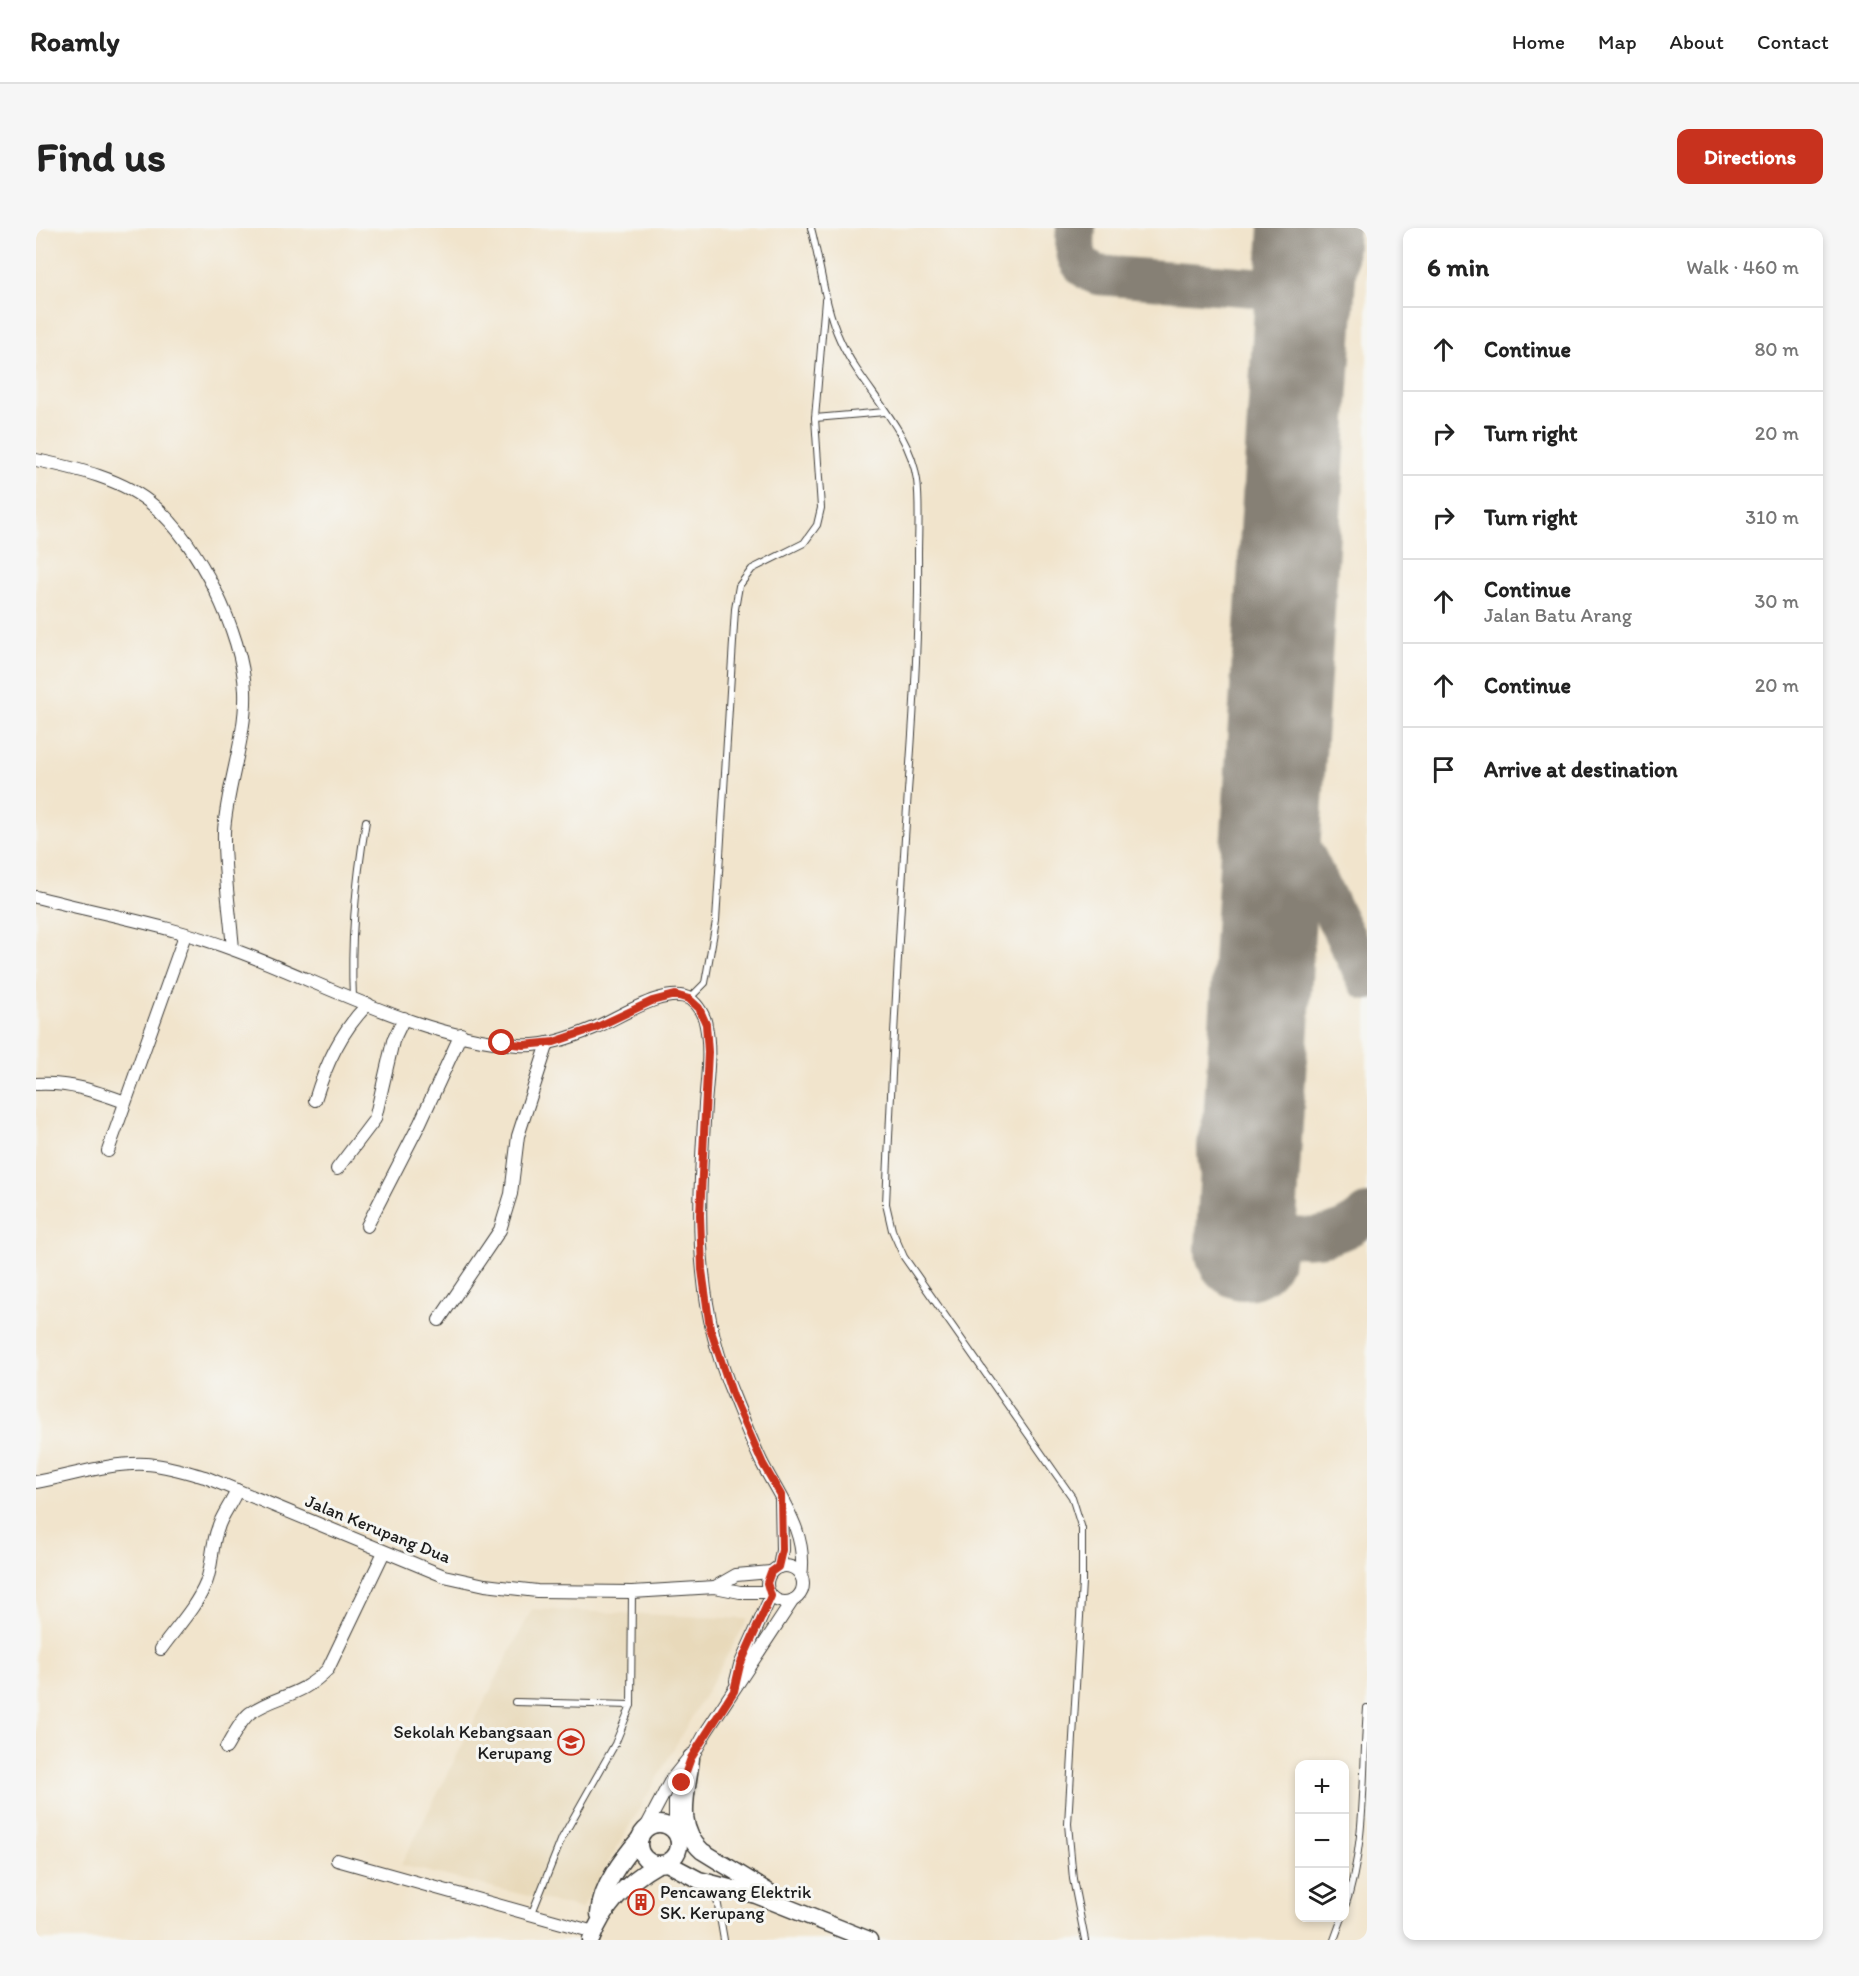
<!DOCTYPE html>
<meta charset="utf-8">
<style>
:root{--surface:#fff;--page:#f6f6f6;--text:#222;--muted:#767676;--line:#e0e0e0;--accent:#c8321e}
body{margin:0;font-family:Itim,sans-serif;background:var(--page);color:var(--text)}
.controls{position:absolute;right:18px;bottom:18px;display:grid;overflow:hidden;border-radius:12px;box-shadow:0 3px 9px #0003}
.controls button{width:54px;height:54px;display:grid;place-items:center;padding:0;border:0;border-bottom:2px solid var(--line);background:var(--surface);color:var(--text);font:30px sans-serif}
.stop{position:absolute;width:18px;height:18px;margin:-14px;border:4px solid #c8321e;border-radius:50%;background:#fff}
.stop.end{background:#c8321e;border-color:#fff;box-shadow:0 2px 6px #0008}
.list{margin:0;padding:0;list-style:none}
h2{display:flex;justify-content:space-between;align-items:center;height:78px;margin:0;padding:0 24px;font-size:26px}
h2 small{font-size:20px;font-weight:400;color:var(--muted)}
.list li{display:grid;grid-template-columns:39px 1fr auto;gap:18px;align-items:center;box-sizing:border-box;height:84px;padding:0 24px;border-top:2px solid var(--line)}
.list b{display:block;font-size:22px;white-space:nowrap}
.list p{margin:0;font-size:20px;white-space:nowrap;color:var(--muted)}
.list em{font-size:20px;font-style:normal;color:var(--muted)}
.icon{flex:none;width:33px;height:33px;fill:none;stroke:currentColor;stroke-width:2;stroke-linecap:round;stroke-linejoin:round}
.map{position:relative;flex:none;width:1331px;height:1712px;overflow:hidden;border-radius:12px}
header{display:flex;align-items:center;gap:36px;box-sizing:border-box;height:84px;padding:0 30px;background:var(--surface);border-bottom:2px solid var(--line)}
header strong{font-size:28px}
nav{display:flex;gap:33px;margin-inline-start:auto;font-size:21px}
.intro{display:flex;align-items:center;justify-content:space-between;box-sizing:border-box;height:144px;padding:0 36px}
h1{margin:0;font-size:42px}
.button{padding:15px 27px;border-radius:12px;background:var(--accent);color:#fff;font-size:21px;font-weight:700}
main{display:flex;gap:36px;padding:0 36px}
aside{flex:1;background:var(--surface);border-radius:12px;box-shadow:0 3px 9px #0003}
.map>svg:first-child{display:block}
.built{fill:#e8d9ba}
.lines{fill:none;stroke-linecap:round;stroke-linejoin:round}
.taxiway{stroke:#868074;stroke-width:40}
.runway{stroke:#868074;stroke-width:100}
.building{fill:#dda983}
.service-casing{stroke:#3c3a36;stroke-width:8}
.minor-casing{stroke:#3c3a36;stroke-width:14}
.secondary-casing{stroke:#3c3a36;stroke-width:19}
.service{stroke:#fff;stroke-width:6}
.minor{stroke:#fff;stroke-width:12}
.secondary{stroke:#fff;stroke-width:16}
.route{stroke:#c8321e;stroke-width:8}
.labels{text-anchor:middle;stroke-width:6;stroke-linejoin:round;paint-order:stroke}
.street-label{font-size:18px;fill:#1c1c1c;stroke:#f6f6f2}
.poi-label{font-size:18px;fill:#1c1c1c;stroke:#f6f6f2;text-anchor:end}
</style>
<header>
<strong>Roamly</strong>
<nav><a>Home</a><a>Map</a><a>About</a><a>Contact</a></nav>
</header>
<div class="intro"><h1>Find us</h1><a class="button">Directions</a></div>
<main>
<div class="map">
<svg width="1331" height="1712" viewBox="0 0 1331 1712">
<rect width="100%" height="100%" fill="#f6f6f2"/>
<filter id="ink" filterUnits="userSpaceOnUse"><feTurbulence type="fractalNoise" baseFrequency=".0167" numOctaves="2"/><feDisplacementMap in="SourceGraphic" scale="12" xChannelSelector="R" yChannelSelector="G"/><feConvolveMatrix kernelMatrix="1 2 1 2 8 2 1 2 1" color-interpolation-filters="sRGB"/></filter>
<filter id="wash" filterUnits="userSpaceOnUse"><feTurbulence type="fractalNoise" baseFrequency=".008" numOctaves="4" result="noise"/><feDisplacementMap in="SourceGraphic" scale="24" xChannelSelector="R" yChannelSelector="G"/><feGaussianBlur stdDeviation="1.35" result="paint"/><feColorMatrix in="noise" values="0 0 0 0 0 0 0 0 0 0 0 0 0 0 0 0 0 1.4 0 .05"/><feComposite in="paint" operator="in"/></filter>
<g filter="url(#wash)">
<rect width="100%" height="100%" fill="#f1e4cc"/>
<!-- built -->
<path class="built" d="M 496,1381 L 712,1391 L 546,1681 L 365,1637 Z"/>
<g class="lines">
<!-- taxiway -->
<g class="taxiway">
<path d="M 1040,0 C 1038,23 1038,37 1061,47 L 1269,63"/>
<path d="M 1239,543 L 1252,593 L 1331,752"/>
<path d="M 1222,811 C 1222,818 1223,827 1221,834 C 1213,866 1183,879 1181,919 C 1179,999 1274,1038 1331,986"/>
</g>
<!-- runway -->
<path class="runway" d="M 1209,1022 L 1273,0"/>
</g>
<g id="blocks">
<!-- building -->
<path class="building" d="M 602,1664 L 614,1670 L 607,1684 L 595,1678 Z"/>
</g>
</g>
<g filter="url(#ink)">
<use href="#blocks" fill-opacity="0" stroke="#3c3a36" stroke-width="1.5"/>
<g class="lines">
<!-- service casing -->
<g class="service-casing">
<g id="service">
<path d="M 775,0 C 785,37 788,77 804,112 C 826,161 873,198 881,252 C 884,276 882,303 882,327 C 883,406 878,485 872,563 C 863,701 856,838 850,976 L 856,1002 L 868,1029 L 1036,1269 L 1046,1301 L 1046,1354 L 1032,1596 L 1037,1651 L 1049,1712"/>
<path d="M 779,190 L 849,184"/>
<path d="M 317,770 C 314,710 320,652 330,593"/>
<path d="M 654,770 L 669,755 L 680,693 L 699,381 L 703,358 L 716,341 L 768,315 L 781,297 L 785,280 L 779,190 L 789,72"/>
<path d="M 479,1474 L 595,1477 L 579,1516 L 526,1610 L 496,1685"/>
<path d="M 595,1477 L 596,1364"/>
<path d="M 679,1660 L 688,1712"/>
<path d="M 1308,1682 C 1331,1617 1326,1547 1331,1480"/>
<path d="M 1298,1712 L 1306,1690"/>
</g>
</g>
<!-- minor casing -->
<g class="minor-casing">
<g id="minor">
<path d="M 0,232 C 39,240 88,251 118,278 C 162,314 207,406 209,463 C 211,507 191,557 188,603 C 187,641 194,683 197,721"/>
<path d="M 0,669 C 66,686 137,698 201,723 C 292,757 383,809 482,817 C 509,819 534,810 558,800 C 581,791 630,757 654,771 C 662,777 669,788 670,798 C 675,823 671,851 669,876 C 666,932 661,988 667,1044 C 671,1088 681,1129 698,1169 C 707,1191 716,1214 726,1235 C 745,1272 772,1305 765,1348"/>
<path d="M 0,856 C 33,854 59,863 89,874"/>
<path d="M 279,872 C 290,836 305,803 332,776"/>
<path d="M 72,923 L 149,707"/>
<path d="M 301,941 L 339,891 L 357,813 L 368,790"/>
<path d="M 331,998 L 384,895 L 425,806"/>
<path d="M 403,1092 L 464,1002 L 475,966 L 482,908 L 512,815"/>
<path d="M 0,1254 C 35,1248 74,1234 110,1236 C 130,1237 150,1244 169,1249 L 408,1348 L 449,1357 L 501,1363 L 596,1364 L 679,1359 L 704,1364 L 733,1364"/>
<circle cx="749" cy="1356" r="18"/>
<path d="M 743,1339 L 746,1322 L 745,1272"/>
<path d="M 679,1359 L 700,1347 L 735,1344"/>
<path d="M 125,1421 C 140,1400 160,1379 170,1355 C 177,1337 175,1317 182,1300 C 185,1288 196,1275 201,1262"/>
<path d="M 700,1453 L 704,1437 L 735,1368"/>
<path d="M 190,1520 C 196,1510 204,1493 214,1485 C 242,1466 264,1470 292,1441 L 348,1324"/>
<path d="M 653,1535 L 670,1504 L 757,1372"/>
<path d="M 639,1604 L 639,1573 L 647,1552"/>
<path d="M 607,1605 L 635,1552 L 655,1527"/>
<path d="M 301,1632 L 558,1704"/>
</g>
</g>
<!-- secondary casing -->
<g class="secondary-casing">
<g id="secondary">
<path d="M 655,1530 C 652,1563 638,1598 666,1623 L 736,1666"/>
<circle cx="623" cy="1616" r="20"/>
<path d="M 631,1635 L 663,1652 L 720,1667 L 833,1712"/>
<path d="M 563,1686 C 565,1658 587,1630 604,1610"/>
<path d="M 555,1712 C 568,1678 590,1654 622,1636"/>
</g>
</g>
<!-- service -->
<use href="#service" class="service"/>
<!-- minor -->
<use href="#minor" class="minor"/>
<!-- secondary -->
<use href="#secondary" class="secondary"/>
</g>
</g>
<g class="lines" filter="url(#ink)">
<!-- route -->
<path class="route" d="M 466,815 L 488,817 L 518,814 L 559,800 L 616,773 L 639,767 L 653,771 L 663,780 L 670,796 L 672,824 L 664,987 L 666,1042 L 674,1100 L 697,1168 L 727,1236 L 745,1267 L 746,1322 L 742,1339 L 735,1344 L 731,1355 L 735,1368 L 704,1437 L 698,1463 L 655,1530 L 646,1555"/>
</g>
<!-- icons -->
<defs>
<g id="school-ring" transform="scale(1.35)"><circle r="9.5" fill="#f6f6f2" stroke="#c8321e" stroke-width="1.5"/><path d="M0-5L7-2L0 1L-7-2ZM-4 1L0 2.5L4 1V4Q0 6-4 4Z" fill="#c8321e"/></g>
<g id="building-ring" transform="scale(1.35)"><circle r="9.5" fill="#f6f6f2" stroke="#c8321e" stroke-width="1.5"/><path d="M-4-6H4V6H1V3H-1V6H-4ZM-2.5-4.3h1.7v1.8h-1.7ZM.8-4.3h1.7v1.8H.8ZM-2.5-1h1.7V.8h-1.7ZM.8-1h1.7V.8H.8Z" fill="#c8321e"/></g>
</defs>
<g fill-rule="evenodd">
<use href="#school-ring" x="535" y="1514"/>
<use href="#building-ring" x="605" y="1674"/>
</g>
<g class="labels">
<!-- street labels -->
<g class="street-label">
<text transform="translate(342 1301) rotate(22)" y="6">Jalan Kerupang Dua</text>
</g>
<!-- poi labels -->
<g class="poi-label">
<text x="516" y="1510">Sekolah Kebangsaan<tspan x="516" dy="21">Kerupang</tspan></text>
<text x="624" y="1670" text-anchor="start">Pencawang Elektrik<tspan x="624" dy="21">SK. Kerupang</tspan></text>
</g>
</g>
</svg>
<div class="controls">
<button>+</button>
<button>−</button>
<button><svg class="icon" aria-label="layers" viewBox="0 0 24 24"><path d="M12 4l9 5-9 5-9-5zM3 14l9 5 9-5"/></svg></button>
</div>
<div class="stop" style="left:466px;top:815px"></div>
<div class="stop end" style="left:646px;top:1555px"></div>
</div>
<aside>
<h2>6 min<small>Walk · 460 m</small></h2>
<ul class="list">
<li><svg class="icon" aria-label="ahead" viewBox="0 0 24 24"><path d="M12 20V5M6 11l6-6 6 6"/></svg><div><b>Continue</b></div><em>80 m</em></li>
<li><svg class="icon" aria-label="right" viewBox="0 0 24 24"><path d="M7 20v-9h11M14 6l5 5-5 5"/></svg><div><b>Turn right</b></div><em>20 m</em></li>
<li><svg class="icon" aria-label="right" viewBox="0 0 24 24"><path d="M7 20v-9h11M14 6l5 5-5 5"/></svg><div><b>Turn right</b></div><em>310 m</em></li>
<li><svg class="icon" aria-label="ahead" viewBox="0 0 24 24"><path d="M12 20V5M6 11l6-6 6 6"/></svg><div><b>Continue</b><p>Jalan Batu Arang</p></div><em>30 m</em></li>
<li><svg class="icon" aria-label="ahead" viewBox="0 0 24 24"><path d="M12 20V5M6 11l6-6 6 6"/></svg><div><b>Continue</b></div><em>20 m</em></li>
<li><svg class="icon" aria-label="arrive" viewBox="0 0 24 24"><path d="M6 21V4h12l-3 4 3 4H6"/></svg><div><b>Arrive at destination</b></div></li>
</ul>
</aside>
</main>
